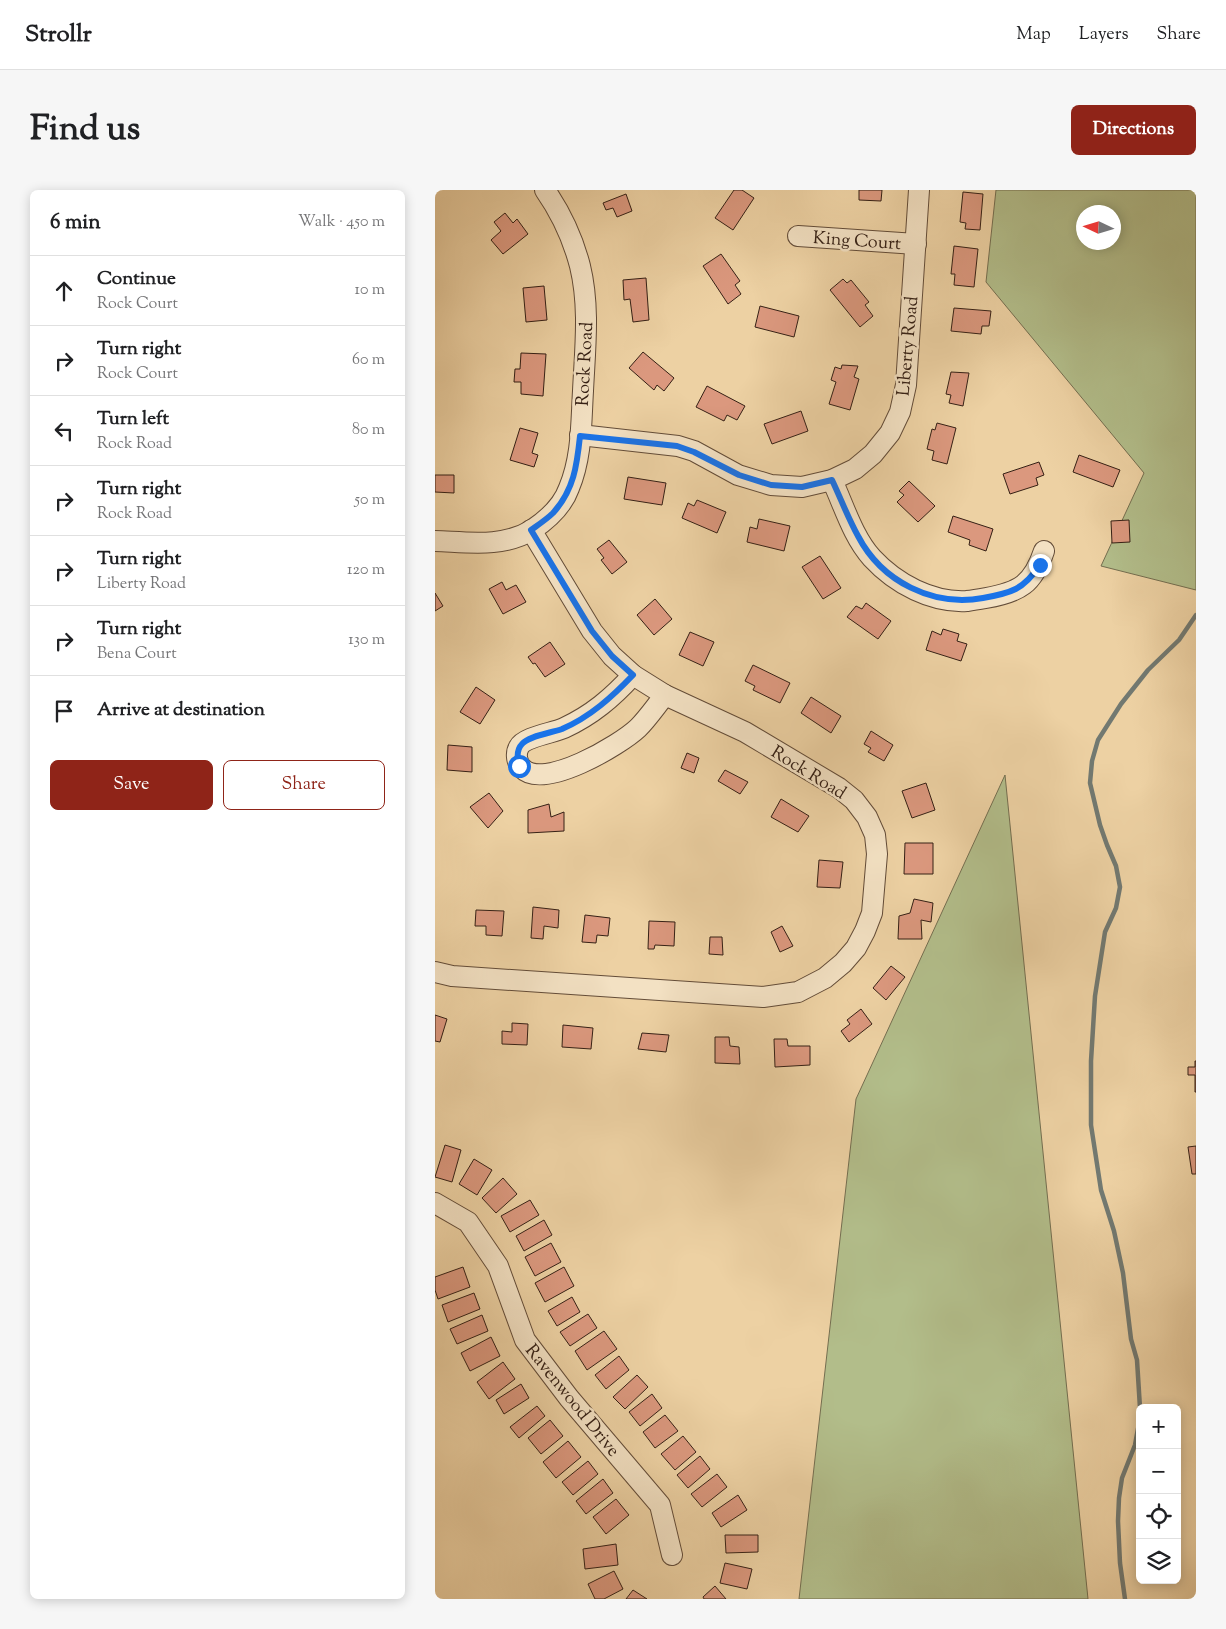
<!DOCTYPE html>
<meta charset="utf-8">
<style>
:root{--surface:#fff;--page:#f6f6f6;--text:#202124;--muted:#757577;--line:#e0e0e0;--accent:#8f2418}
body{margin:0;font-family:"Sorts Mill Goudy",serif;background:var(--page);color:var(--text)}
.controls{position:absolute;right:15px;bottom:15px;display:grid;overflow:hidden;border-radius:8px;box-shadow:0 2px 12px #0003}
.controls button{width:45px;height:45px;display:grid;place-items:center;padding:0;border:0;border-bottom:1px solid var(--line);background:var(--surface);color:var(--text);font:25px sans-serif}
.compass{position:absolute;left:641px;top:15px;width:45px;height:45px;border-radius:50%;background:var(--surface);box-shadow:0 2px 12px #0003;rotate:274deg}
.stop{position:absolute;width:15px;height:15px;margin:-11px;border:4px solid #1a73e8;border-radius:50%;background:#fff}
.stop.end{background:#1a73e8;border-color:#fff;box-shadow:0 1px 5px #0008}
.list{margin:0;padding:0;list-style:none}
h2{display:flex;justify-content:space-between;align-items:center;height:65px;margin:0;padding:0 20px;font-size:21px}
h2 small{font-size:16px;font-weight:400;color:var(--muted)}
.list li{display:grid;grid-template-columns:32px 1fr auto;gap:15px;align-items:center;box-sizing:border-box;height:70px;padding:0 20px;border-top:1px solid var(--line)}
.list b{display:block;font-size:19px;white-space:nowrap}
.list p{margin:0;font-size:16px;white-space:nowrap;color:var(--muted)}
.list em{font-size:16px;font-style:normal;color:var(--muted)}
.actions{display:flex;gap:10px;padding:15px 20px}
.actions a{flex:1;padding:11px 0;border:1px solid var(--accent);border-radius:8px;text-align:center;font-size:18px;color:var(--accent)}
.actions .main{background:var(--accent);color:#fff}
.icon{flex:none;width:28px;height:28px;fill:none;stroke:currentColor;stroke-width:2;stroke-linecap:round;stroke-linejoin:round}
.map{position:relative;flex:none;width:761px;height:1409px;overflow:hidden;border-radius:8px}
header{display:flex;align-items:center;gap:30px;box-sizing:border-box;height:70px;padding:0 25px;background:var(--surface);border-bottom:1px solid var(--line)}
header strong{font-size:24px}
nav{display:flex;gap:28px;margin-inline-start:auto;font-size:18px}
.intro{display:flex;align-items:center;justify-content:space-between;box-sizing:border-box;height:120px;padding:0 30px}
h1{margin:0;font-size:35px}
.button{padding:12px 22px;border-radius:8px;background:var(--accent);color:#fff;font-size:18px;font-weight:700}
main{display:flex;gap:30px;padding:0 30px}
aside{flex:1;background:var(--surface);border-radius:8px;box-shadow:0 2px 12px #0003}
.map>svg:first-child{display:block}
.green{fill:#b2bd8a;stroke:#746e50;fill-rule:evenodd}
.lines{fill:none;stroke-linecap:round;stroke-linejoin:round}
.stream{stroke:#727971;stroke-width:4.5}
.building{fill:#db987e;stroke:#352015}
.minor-casing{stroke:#634c38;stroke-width:22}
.minor{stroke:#f3e1c3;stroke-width:20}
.route{stroke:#1a73e8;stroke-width:6}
.labels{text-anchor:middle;stroke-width:5;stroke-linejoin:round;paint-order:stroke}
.street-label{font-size:18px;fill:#352015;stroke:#f3e1c3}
</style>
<header>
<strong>Strollr</strong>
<nav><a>Map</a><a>Layers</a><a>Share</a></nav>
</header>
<div class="intro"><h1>Find us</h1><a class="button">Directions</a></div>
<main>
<aside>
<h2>6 min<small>Walk · 450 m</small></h2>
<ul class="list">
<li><svg class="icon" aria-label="ahead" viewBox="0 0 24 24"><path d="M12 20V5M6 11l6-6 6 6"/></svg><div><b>Continue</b><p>Rock Court</p></div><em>10 m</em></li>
<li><svg class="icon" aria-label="right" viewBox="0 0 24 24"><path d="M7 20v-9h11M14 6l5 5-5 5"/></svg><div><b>Turn right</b><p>Rock Court</p></div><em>60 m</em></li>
<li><svg class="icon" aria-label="left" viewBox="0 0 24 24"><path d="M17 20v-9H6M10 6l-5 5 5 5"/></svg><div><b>Turn left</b><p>Rock Road</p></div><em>80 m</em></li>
<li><svg class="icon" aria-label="right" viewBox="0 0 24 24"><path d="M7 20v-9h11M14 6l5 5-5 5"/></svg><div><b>Turn right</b><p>Rock Road</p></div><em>50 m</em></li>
<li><svg class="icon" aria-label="right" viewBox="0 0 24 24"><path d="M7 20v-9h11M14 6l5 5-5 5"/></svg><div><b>Turn right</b><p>Liberty Road</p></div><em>120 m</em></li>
<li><svg class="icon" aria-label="right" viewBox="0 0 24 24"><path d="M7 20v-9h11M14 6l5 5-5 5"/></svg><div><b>Turn right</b><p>Bena Court</p></div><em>130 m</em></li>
<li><svg class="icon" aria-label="arrive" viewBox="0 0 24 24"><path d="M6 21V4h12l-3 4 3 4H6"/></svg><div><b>Arrive at destination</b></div></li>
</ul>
<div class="actions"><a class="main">Save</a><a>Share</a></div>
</aside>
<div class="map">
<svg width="761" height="1409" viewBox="0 0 761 1409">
<rect width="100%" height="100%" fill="#edd1a3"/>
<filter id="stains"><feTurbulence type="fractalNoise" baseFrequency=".004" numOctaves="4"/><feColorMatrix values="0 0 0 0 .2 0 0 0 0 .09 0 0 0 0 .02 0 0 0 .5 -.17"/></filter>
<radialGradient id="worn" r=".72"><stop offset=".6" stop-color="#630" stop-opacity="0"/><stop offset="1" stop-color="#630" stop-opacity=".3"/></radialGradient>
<!-- green -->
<g class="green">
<path d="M 561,0 L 761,0 L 761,400 L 666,376 L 709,283 L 551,92 ZM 648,22 L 678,22 L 678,52 L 648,52 Z"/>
<path d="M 570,585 L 653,1409 L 364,1409 L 421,909 Z"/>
</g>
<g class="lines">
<!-- stream -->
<g class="stream">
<path d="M 705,1218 L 702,1170 L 696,1149 L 688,1083 L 679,1041 L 666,1000 L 656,935 L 656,871 L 660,806 L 670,742 L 681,718 L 685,697 L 681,676 L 672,655 L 665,635 L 655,593 L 657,571 L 663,550 L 686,514 L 713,480 L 744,450 L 761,425"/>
<path d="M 690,1409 L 685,1373 L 683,1331 L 684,1308 L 687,1288 L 700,1255 L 705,1228"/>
</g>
</g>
<!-- building -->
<g class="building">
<path d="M 299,0 L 307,0 L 319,8 L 298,40 L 280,28 Z"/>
<path d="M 424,0 L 447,0 L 446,11 L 424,10 Z"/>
<path d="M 528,2 L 548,4 L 545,40 L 530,39 L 531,33 L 525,32 Z"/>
<path d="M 191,4 L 197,21 L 182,27 L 178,18 L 171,20 L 168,13 Z"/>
<path d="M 70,23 L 78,33 L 82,29 L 93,44 L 68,64 L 56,50 L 66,41 L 59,32 Z"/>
<path d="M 519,56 L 543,59 L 539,97 L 519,95 L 520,84 L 516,84 Z"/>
<path d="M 286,64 L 305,91 L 300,95 L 306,104 L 293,114 L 268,76 Z"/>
<path d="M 211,88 L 214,130 L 198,132 L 195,109 L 189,110 L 188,90 Z"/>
<path d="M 408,89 L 412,93 L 416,90 L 434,112 L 430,115 L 438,126 L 425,137 L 395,100 Z"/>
<path d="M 109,96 L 112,130 L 91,132 L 88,98 Z"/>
<path d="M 325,116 L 364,126 L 359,147 L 320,137 Z"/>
<path d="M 519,118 L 556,121 L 554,136 L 547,136 L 546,144 L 516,141 Z"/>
<path d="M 208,162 L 239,188 L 229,201 L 222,195 L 219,200 L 194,178 Z"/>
<path d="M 86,163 L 111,164 L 108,206 L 86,204 L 86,192 L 79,192 L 80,179 L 85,179 Z"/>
<path d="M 407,175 L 423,176 L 419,187 L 424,189 L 415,220 L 394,214 L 401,192 L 396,190 L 400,177 L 406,179 Z"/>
<path d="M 516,182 L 534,183 L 528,216 L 514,213 L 516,205 L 511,204 Z"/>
<path d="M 272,196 L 310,216 L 302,230 L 292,225 L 289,231 L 261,217 Z"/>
<path d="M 366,221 L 373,241 L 337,254 L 329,234 Z"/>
<path d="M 502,233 L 521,238 L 512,274 L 497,270 L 499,261 L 492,259 L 497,239 L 500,240 Z"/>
<path d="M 85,238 L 103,243 L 97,263 L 103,265 L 99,277 L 75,270 Z"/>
<path d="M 644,265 L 685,280 L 678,297 L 638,282 Z"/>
<path d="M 604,272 L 609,285 L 601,288 L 603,295 L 575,304 L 568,284 Z"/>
<path d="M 0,285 L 19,285 L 19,303 L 0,302 Z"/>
<path d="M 193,287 L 231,293 L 227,315 L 189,309 Z"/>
<path d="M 474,291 L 500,316 L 483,332 L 462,312 L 469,305 L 464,301 Z"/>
<path d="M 262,310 L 291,322 L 282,343 L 247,328 L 253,313 L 259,316 Z"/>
<path d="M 518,326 L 558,339 L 551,361 L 534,355 L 535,350 L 513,342 Z"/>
<path d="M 324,329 L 355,336 L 349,361 L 312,352 L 315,337 L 322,339 Z"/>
<path d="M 694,330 L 695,352 L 677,353 L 676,331 Z"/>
<path d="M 174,350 L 192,372 L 177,384 L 166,370 L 169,368 L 162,359 Z"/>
<path d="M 385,366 L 406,398 L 388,409 L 367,377 Z"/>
<path d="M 67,392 L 71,400 L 81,395 L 91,412 L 68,424 L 54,399 Z"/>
<path d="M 0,403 L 8,416 L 0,421 Z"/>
<path d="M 220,409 L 237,429 L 219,445 L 202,425 Z"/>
<path d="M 431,413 L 456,431 L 443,449 L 412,427 L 421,416 L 427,419 Z"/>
<path d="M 508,439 L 524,444 L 522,451 L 532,454 L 526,471 L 491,460 L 497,441 L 506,445 Z"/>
<path d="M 255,442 L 279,452 L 268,476 L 244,465 Z"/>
<path d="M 115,452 L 130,474 L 110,487 L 100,473 L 98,474 L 93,467 Z"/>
<path d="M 318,475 L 355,493 L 345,513 L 318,500 L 320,496 L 310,491 Z"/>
<path d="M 41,497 L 60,510 L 45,534 L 25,522 Z"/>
<path d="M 376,507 L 406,526 L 396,543 L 366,523 Z"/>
<path d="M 436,541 L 458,555 L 449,571 L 433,562 L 436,558 L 429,554 Z"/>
<path d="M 13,555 L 37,557 L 37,582 L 12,580 Z"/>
<path d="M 252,563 L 264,568 L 259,583 L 246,578 Z"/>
<path d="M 290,580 L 313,592 L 305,604 L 283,591 Z"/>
<path d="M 491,593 L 500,620 L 477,628 L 467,601 Z"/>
<path d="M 54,603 L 68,621 L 53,638 L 35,617 Z"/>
<path d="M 346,609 L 374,626 L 363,642 L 336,627 Z"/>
<path d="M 114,614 L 116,627 L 129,622 L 129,641 L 93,643 L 93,620 Z"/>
<path d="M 470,653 L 498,653 L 498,684 L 469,684 Z"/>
<path d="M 384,670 L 408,672 L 405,698 L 382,697 Z"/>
<path d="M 479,709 L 498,713 L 496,732 L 486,730 L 487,749 L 463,749 L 464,726 L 475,723 Z"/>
<path d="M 98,717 L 124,720 L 123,738 L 109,736 L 108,749 L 96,748 Z"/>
<path d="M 41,720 L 69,721 L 67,746 L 51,745 L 51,736 L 40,736 Z"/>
<path d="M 150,725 L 175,728 L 173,746 L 162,745 L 161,753 L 147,752 Z"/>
<path d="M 214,731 L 240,732 L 239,756 L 220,755 L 219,759 L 213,759 Z"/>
<path d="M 347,736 L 358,756 L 345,762 L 336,742 Z"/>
<path d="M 275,747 L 287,747 L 288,765 L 274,764 Z"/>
<path d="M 456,776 L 470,787 L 451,810 L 438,798 Z"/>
<path d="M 426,819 L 437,834 L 414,852 L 406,841 L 415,834 L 412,830 Z"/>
<path d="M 0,825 L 12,829 L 5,852 L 0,851 Z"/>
<path d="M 77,833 L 93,834 L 92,855 L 67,854 L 67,841 L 77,842 Z"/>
<path d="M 128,835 L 158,838 L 156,859 L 127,857 Z"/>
<path d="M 207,843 L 234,845 L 231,862 L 203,859 Z"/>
<path d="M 280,847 L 294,847 L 295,856 L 304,857 L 305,874 L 280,873 Z"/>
<path d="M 339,849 L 352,849 L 353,856 L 375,856 L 375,875 L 340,877 Z"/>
<path d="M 760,871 L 761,871 L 761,902 L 760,902 L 760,885 L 753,885 L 753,877 L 760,877 Z"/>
<path d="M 10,955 L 26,960 L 17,992 L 0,987 Z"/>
<path d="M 761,956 L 761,984 L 757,984 L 753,957 Z"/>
<path d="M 39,969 L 57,980 L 42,1005 L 24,994 Z"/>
<path d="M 68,988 L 82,1004 L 61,1023 L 47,1008 Z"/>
<path d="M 95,1010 L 104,1025 L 75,1042 L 66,1026 Z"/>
<path d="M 109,1030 L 117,1045 L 89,1061 L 81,1046 Z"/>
<path d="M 116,1053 L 126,1072 L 100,1086 L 90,1067 Z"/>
<path d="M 28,1077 L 35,1097 L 3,1109 L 0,1100 L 0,1087 Z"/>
<path d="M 129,1077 L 139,1096 L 110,1112 L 100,1093 Z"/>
<path d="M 39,1103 L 45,1119 L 13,1132 L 7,1115 Z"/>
<path d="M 137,1107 L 145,1122 L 122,1136 L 113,1121 Z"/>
<path d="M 153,1124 L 162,1138 L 135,1156 L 125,1142 Z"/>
<path d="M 47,1125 L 53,1141 L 22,1154 L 15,1139 Z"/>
<path d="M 169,1141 L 182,1159 L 152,1180 L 140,1161 Z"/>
<path d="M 56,1147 L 65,1166 L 35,1181 L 26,1163 Z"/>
<path d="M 184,1166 L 194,1180 L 171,1199 L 160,1185 Z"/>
<path d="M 68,1172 L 80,1189 L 54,1209 L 42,1192 Z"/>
<path d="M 202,1185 L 213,1197 L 190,1219 L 178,1207 Z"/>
<path d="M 86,1194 L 94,1208 L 69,1224 L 61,1210 Z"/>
<path d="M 217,1204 L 227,1218 L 205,1236 L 194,1222 Z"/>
<path d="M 102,1216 L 110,1226 L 84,1248 L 75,1237 Z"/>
<path d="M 230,1225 L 243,1241 L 220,1258 L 208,1242 Z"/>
<path d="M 115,1230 L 128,1246 L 106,1264 L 93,1248 Z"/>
<path d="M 248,1246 L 261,1262 L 240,1280 L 226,1264 Z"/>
<path d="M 133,1251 L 146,1267 L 121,1288 L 108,1272 Z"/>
<path d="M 265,1266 L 275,1279 L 253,1298 L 242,1285 Z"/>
<path d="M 153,1271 L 163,1284 L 138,1305 L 127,1292 Z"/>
<path d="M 282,1284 L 292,1297 L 267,1317 L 256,1304 Z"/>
<path d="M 168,1289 L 178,1303 L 151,1324 L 141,1311 Z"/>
<path d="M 303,1305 L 312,1320 L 286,1337 L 277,1323 Z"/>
<path d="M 181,1309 L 194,1325 L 171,1344 L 158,1327 Z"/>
<path d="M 290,1345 L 323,1345 L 323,1362 L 291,1363 Z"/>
<path d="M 181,1354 L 183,1375 L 150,1379 L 148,1359 Z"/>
<path d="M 290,1373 L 317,1379 L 312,1399 L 285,1393 Z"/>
<path d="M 179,1381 L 188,1399 L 169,1409 L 160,1409 L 153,1394 Z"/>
<path d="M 280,1396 L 291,1409 L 269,1409 L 268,1407 Z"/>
<path d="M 198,1400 L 212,1409 L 191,1409 Z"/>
</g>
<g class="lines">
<!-- minor casing -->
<g class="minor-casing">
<g id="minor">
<path d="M 363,46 L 481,54"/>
<path d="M 145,245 L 243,256 L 259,261 L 303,285 L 336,295 L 367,297 L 397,290 L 420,279 L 438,264 L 455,243 L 465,222 L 471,195 L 484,0"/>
<path d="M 397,290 C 409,316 418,347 437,368 C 461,394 497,413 532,411 C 539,410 545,409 551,408 C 585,402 598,394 609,361"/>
<path d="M 0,351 C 32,352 68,358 97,340 C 112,330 128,315 134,298 C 147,267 146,234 148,201 C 150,159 155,117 145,76 C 138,49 126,23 110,0"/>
<path d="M 198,485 C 177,508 157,525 129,538 C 118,543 89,547 84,557 C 80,564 82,573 87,578 C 108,601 185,555 203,538 C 213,528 221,516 230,505"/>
<path d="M 0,782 L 17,786 L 328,807 L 363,802 L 390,788 L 408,773 L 421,758 L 430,741 L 437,723 L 442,664 L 440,645 L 432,627 L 419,610 L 404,598 L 310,542 L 230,505 L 198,485 L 177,466 L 157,441 L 96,340"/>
<path d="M 0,1013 L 33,1032 L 63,1076 L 90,1150 L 134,1208 L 225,1315 L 237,1365"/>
</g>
</g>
<!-- minor -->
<use href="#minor" class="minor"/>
</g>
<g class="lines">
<!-- route -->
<path class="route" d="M 84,576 C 82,568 81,560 87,554 C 93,546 116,543 127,539 C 155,527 177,507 198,485 L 177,466 L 157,441 L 96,340 C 103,335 112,329 118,323 C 139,300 142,275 145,246 L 242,256 L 259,262 L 304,285 L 336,295 L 367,297 L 397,290 C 406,309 413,328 423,346 C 447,392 498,417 548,408 C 576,403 588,400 605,375"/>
</g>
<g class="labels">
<!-- street labels -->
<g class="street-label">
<text transform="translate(422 50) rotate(4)" y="6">King Court</text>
<text transform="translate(472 156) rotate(-85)" y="6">Liberty Road</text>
<text transform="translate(149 174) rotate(-87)" y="6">Rock Road</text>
<text transform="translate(374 582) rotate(32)" y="6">Rock Road</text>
<text transform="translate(138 1210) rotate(51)" y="6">Ravenwood Drive</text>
</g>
</g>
<rect width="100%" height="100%" filter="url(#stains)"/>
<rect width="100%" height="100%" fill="url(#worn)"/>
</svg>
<div class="controls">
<button>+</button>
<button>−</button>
<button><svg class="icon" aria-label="locate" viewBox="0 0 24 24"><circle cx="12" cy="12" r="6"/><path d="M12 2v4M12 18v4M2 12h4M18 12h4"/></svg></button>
<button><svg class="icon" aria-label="layers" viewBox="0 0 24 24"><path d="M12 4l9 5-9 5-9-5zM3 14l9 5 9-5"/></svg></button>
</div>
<svg class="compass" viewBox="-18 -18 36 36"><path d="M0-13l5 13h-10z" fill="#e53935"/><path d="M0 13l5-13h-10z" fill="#757577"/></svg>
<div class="stop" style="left:84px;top:576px"></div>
<div class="stop end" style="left:605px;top:375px"></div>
</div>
</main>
